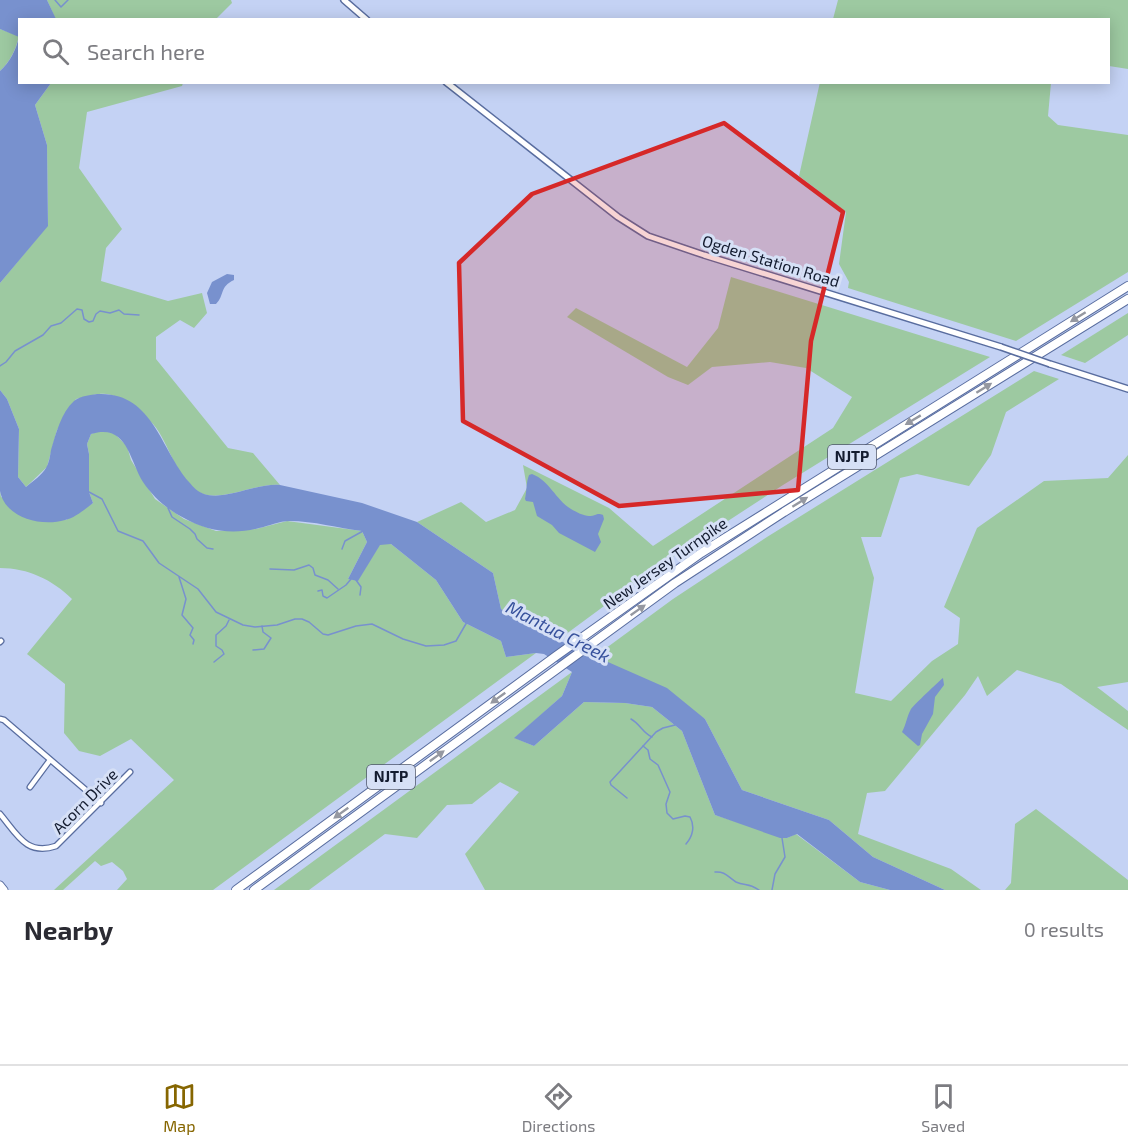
<!DOCTYPE html>
<style>
:root{--surface:#fff;--page:#f2f2f3;--text:#2b2b33;--muted:#7c7c81;--line:#e1e1e2;--accent:#866601}
body{margin:0;font-family:"Exo 2",sans-serif;background:var(--page);color:var(--text)}
.list{margin:0;padding:0;list-style:none}
h2{display:flex;justify-content:space-between;align-items:center;height:78px;margin:0;padding:0 24px;font-size:26px}
h2 small{font-size:20px;font-weight:400;color:var(--muted)}
.icon{flex:none;width:33px;height:33px;fill:none;stroke:currentColor;stroke-width:2;stroke-linecap:round;stroke-linejoin:round}
.map{position:relative;flex:none;width:1128px;height:890px;overflow:hidden}
.search{position:absolute;background:var(--surface);box-shadow:0 3px 15px #0003;left:18px;right:18px;top:18px;height:66px;display:flex;align-items:center;gap:15px;box-sizing:border-box;padding:0 21px;border-radius:0px;color:var(--muted);font-size:22px}
.sheet{height:174px;background:var(--surface)}
nav{display:flex;justify-content:space-around;align-items:center;box-sizing:border-box;height:84px;border-top:2px solid var(--line);background:var(--surface);font-size:16px;color:var(--muted)}
nav a{display:grid;justify-items:center;gap:3px}
nav .on{color:var(--accent)}
.map>svg:first-child{display:block}
.green{fill:#9dc9a1}
.water{fill:#7891ce}
.lines{fill:none;stroke-linecap:round;stroke-linejoin:round}
.stream{stroke:#7891ce;stroke-width:1.5}
.minor-casing{stroke:#596d9f;stroke-width:7}
.tertiary-casing{stroke:#596d9f;stroke-width:8}
.primary-casing{stroke:#596d9f;stroke-width:9}
.motorway-casing{stroke:#596d9f;stroke-width:10}
.minor{stroke:#fff;stroke-width:4.5}
.tertiary{stroke:#fff;stroke-width:5}
.primary{stroke:#fff;stroke-width:7}
.motorway{stroke:#fff;stroke-width:8}
.tertiary-bridge-casing{stroke:#596d9f;stroke-width:8;stroke-linecap:butt}
.tertiary-bridge{stroke:#fff;stroke-width:5}
.oneway{fill:#9598a1}
.marked{fill:#d62828;fill-opacity:0.2;stroke:#d62828;stroke-width:4.5;stroke-linejoin:round}
.labels{text-anchor:middle;stroke-width:6;stroke-linejoin:round;paint-order:stroke}
.shield{fill:#d6e0f6;stroke:#4e566b;stroke-width:1.5}
.shield-label{font-size:15px;font-weight:bold;fill:#131b2f}
.street-label{font-size:16px;fill:#131b2f;stroke:#d6e0f6}
.water-label{font-size:18px;font-style:italic;fill:#37519c;stroke:#d6e0f6}
</style>
<div class="map">
<svg width="1128" height="890" viewBox="0 0 1128 890">
<rect width="100%" height="100%" fill="#c4d2f4"/>
<!-- green -->
<g class="green">
<path d="M 47,0 L 231,0 L 232,3 L 216,19 L 56,20 Z"/>
<path d="M 838,0 L 1128,0 L 1128,69 L 1109,66 L 1108,20 L 833,19 Z"/>
<path d="M 0,29 L 19,36 C 16,49 10,62 0,71 Z"/>
<path d="M 820,82 L 1051,83 L 1048,116 L 1058,125 L 1128,135 L 1128,272 L 1016,341 L 848,288 L 849,282 L 839,264 L 846,212 L 799,176 Z"/>
<path d="M 51,83 L 183,83 L 182,86 L 87,112 L 79,168 L 122,229 L 106,248 L 101,281 L 168,301 L 202,293 L 207,313 L 194,328 L 180,320 L 156,337 L 156,359 L 228,448 L 253,453 L 280,485 C 256,483 225,501 203,494 C 177,485 170,443 153,424 C 148,419 140,414 135,410 C 110,390 107,391 76,399 L 57,430 L 47,467 L 26,487 L 18,477 L 19,429 L 7,399 L 0,390 L 0,283 L 48,225 L 47,145 L 35,105 Z"/>
<path d="M 731,277 L 990,357 L 783,485 L 653,570 L 558,640 L 501,609 L 493,573 L 417,522 L 461,502 L 486,522 L 515,510 L 527,488 L 523,465 L 609,508 L 653,546 L 833,428 L 852,397 L 806,368 L 770,362 L 712,367 L 688,385 L 668,377 L 567,317 L 576,308 L 687,367 L 718,328 Z"/>
<path d="M 1128,313 L 1128,335 L 1085,363 L 1061,355 Z"/>
<path d="M 1034,371 L 1059,379 L 1006,412 L 991,455 L 969,486 L 917,474 L 900,478 L 881,537 L 861,537 L 874,578 L 855,693 L 891,701 L 932,661 L 958,644 L 960,618 L 944,607 L 977,528 L 1044,481 L 1108,478 L 1128,455 L 1128,682 L 1097,687 L 1128,711 L 1128,730 L 1061,684 L 1017,670 L 987,696 L 978,676 L 965,695 L 885,791 L 867,793 L 858,834 L 951,869 L 981,890 L 945,890 L 873,857 L 829,820 L 742,790 L 705,719 L 594,657 L 673,599 L 767,537 Z"/>
<path d="M 102,430 L 115,434 L 127,446 L 131,460 L 155,499 L 184,519 L 216,531 L 256,529 L 287,521 L 362,531 L 367,542 L 348,579 L 358,580 L 380,544 L 391,544 L 436,580 L 463,622 L 501,641 L 506,657 L 536,653 L 213,890 L 117,890 L 127,879 L 123,871 L 112,862 L 101,866 L 95,861 L 63,890 L 54,890 L 174,780 L 131,739 L 100,756 L 79,751 L 64,733 L 65,684 L 27,654 L 72,599 C 53,580 28,568 0,568 L 0,491 L 1,497 L 66,520 L 93,503 L 89,492 L 89,454 L 87,444 L 91,434 Z"/>
<path d="M 572,672 L 562,696 L 515,738 L 534,746 L 584,702 L 625,703 L 652,707 L 682,731 L 715,815 L 787,838 L 796,834 L 860,882 L 890,890 L 485,890 L 465,854 L 519,792 L 500,782 L 472,804 L 447,805 L 417,838 L 385,834 L 309,890 L 274,890 Z"/>
<path d="M 1036,809 L 1128,880 L 1128,890 L 1005,890 L 1011,883 L 1015,824 Z"/>
</g>
<!-- water -->
<g class="water">
<path d="M 0,0 L 47,0 L 56,19 L 20,20 L 20,82 L 51,83 L 35,105 L 47,145 L 48,226 L 0,283 L 0,71 C 10,62 16,50 19,37 L 0,29 Z"/>
<path d="M 227,274 L 234,275 L 234,280 C 219,287 225,295 216,304 L 210,304 L 207,293 L 212,282 Z"/>
<path d="M 0,390 L 7,399 L 19,429 L 18,477 L 26,487 C 33,481 42,475 46,468 C 49,463 50,456 51,450 C 56,433 61,413 74,401 C 80,396 93,394 100,394 C 153,393 161,450 189,482 C 193,487 198,492 204,494 C 225,501 256,483 280,485 L 362,503 L 417,522 L 493,573 L 501,609 L 558,640 L 667,688 L 705,719 L 742,790 L 829,820 L 873,857 L 945,890 L 890,890 L 860,882 L 797,834 L 787,838 L 780,838 L 715,815 L 682,731 L 652,707 L 625,703 L 584,702 L 534,746 L 514,738 L 562,696 L 572,672 L 544,654 L 536,653 L 506,657 L 501,641 L 463,622 L 436,580 L 391,544 L 380,545 L 358,581 L 348,579 L 367,542 L 362,531 C 338,528 313,521 290,521 C 279,521 269,526 259,528 C 233,535 206,531 184,518 C 168,510 153,497 143,482 C 129,459 127,423 91,434 L 87,444 L 89,454 L 89,492 L 93,503 C 85,509 75,518 65,520 C 41,527 5,518 0,491 Z"/>
<path d="M 532,474 C 550,481 555,499 571,509 C 576,512 584,516 589,516 C 596,516 597,512 603,515 L 604,519 L 598,534 L 601,542 L 595,552 L 559,533 L 552,525 L 537,516 L 533,502 L 526,501 L 525,499 C 527,490 526,483 529,475 Z"/>
<path d="M 943,678 L 944,685 L 935,697 L 933,714 L 922,734 L 920,745 L 918,746 L 902,732 C 906,725 907,716 911,709 C 913,706 939,681 943,678 Z"/>
</g>
<g class="lines">
<!-- stream -->
<g class="stream">
<path d="M 55,0 L 61,7 L 68,0"/>
<path d="M 0,366 L 6,362 L 15,351 L 43,335 L 51,326 L 61,323 L 77,309 L 82,310 L 84,319 L 89,322 L 93,321 L 96,314 L 100,311 L 110,313 L 119,310 L 124,314 L 139,315"/>
<path d="M 89,492 L 102,499 L 118,531 L 143,541 L 159,563 L 198,589 L 216,612 L 243,625 L 255,627 L 277,625 L 295,619 L 302,619 L 309,622 L 323,634 L 328,635 L 356,626 L 372,624 L 403,639 L 426,646 L 444,645 L 456,641 L 467,622"/>
<path d="M 168,508 L 172,517 L 190,529 L 195,534 L 197,539 L 207,548 L 213,549"/>
<path d="M 342,549 L 345,541 L 363,531"/>
<path d="M 270,569 L 294,570 L 309,565 L 313,568 L 315,575 L 328,580 L 338,589"/>
<path d="M 179,577 L 186,599 L 182,615 L 193,628 L 190,635 L 194,640 L 193,644"/>
<path d="M 356,580 L 361,587 L 360,595"/>
<path d="M 318,591 L 322,590 L 323,596 L 327,598 L 346,585 L 351,579"/>
<path d="M 253,650 L 264,649 L 271,638 L 263,632 L 262,626"/>
<path d="M 214,662 L 224,654 L 222,650 L 216,646 L 216,635 L 226,626 L 229,620"/>
<path d="M 631,719 C 640,724 643,733 652,737"/>
<path d="M 643,746 L 648,750 L 650,759 L 658,765 L 670,792 L 666,804 L 667,813 L 673,819 L 685,816 L 690,817 C 695,826 693,836 686,844"/>
<path d="M 627,798 L 611,785 L 610,782 L 656,732 L 663,728 L 675,725"/>
<path d="M 715,872 C 725,871 728,877 736,882 C 745,886 749,883 759,890"/>
<path d="M 772,890 L 775,874 L 785,857 L 782,838"/>
</g>
<!-- minor casing -->
<g class="minor-casing">
<g id="minor">
<path d="M 0,642 L 1,641"/>
<path d="M 0,719 L 4,720 L 101,803"/>
<path d="M 30,787 L 50,760"/>
<path d="M 0,814 C 17,834 26,856 56,846 L 130,772"/>
</g>
</g>
<!-- tertiary casing -->
<g class="tertiary-casing">
<g id="tertiary">
<path d="M 344,0 L 367,20"/>
<path d="M 446,82 L 618,217 L 648,236 L 704,255 L 1001,347"/>
<path d="M 1050,364 L 1128,389"/>
</g>
</g>
<!-- primary casing -->
<g class="primary-casing">
<path id="primary" d="M 0,885 L 4,890"/>
</g>
<!-- motorway casing -->
<g class="motorway-casing">
<g id="motorway">
<path d="M 236,890 L 556,656 L 701,553 L 1128,286"/>
<path d="M 254,890 L 675,583 L 784,512 L 1128,299"/>
</g>
</g>
<!-- minor -->
<use href="#minor" class="minor"/>
<!-- tertiary -->
<use href="#tertiary" class="tertiary"/>
<!-- primary -->
<use href="#primary" class="primary"/>
<!-- motorway -->
<use href="#motorway" class="motorway"/>
<!-- tertiary-bridge casing -->
<g class="tertiary-bridge-casing">
<path id="tertiary-bridge" d="M 1001,347 L 1050,364"/>
</g>
<!-- tertiary-bridge -->
<use href="#tertiary-bridge" class="tertiary-bridge"/>
</g>
<!-- one-way arrows -->
<defs><path id="oneway-solid" d="M-6-.8H1V-3.2L6.5 0L1 3.2V.8H-6Z" transform="scale(1.5)"/></defs>
<g class="oneway">
<use href="#oneway-solid" transform="translate(1078 317) rotate(148)"/>
<use href="#oneway-solid" transform="translate(984 388) rotate(-32)"/>
<use href="#oneway-solid" transform="translate(913 420) rotate(149)"/>
<use href="#oneway-solid" transform="translate(800 502) rotate(-32)"/>
<use href="#oneway-solid" transform="translate(638 610) rotate(-35)"/>
<use href="#oneway-solid" transform="translate(498 698) rotate(144)"/>
<use href="#oneway-solid" transform="translate(437 756) rotate(-36)"/>
<use href="#oneway-solid" transform="translate(341 813) rotate(144)"/>
</g>
<!-- marked area -->
<path class="marked" d="M 724,123 L 843,212 L 811,341 L 798,490 L 619,506 L 463,421 L 459,263 L 532,194 Z"/>
<g class="labels">
<!-- shield labels -->
<g class="shield">
<rect x="828" y="445" width="48" height="24" rx="4.5"/>
<rect x="367" y="765" width="48" height="24" rx="4.5"/>
</g>
<g class="shield-label">
<text x="852" y="462">NJTP</text>
<text x="391" y="782">NJTP</text>
</g>
<!-- street labels -->
<g class="street-label">
<text transform="translate(771 261) rotate(17)" y="6">Ogden Station Road</text>
<text transform="translate(665 563) rotate(-35)" y="6">New Jersey Turnpike</text>
<text transform="translate(85 801) rotate(-45)" y="6">Acorn Drive</text>
</g>
<!-- water labels -->
<g class="water-label">
<text transform="translate(558 632) rotate(27)" y="6">Mantua Creek</text>
</g>
</g>
</svg>
<div class="search"><svg class="icon" aria-label="search" viewBox="0 0 24 24"><circle cx="10" cy="10" r="6"/><path d="M15 15l6 6"/></svg>Search here</div>
</div>
<section class="sheet">
<h2>Nearby<small>0 results</small></h2>
<ul class="list">
</ul>
</section>
<nav>
<a class="on"><svg class="icon" aria-label="map" viewBox="0 0 24 24"><path d="M3 6l6-2 6 2 6-2v14l-6 2-6-2-6 2zM9 4v14M15 6v14"/></svg>Map</a>
<a><svg class="icon" aria-label="directions" viewBox="0 0 24 24"><path d="M12 3l9 9-9 9-9-9zM9 14v-3h6M13 9l2 2-2 2"/></svg>Directions</a>
<a><svg class="icon" aria-label="saved" viewBox="0 0 24 24"><path d="M7 4h10v16l-5-4-5 4z"/></svg>Saved</a>
</nav>
